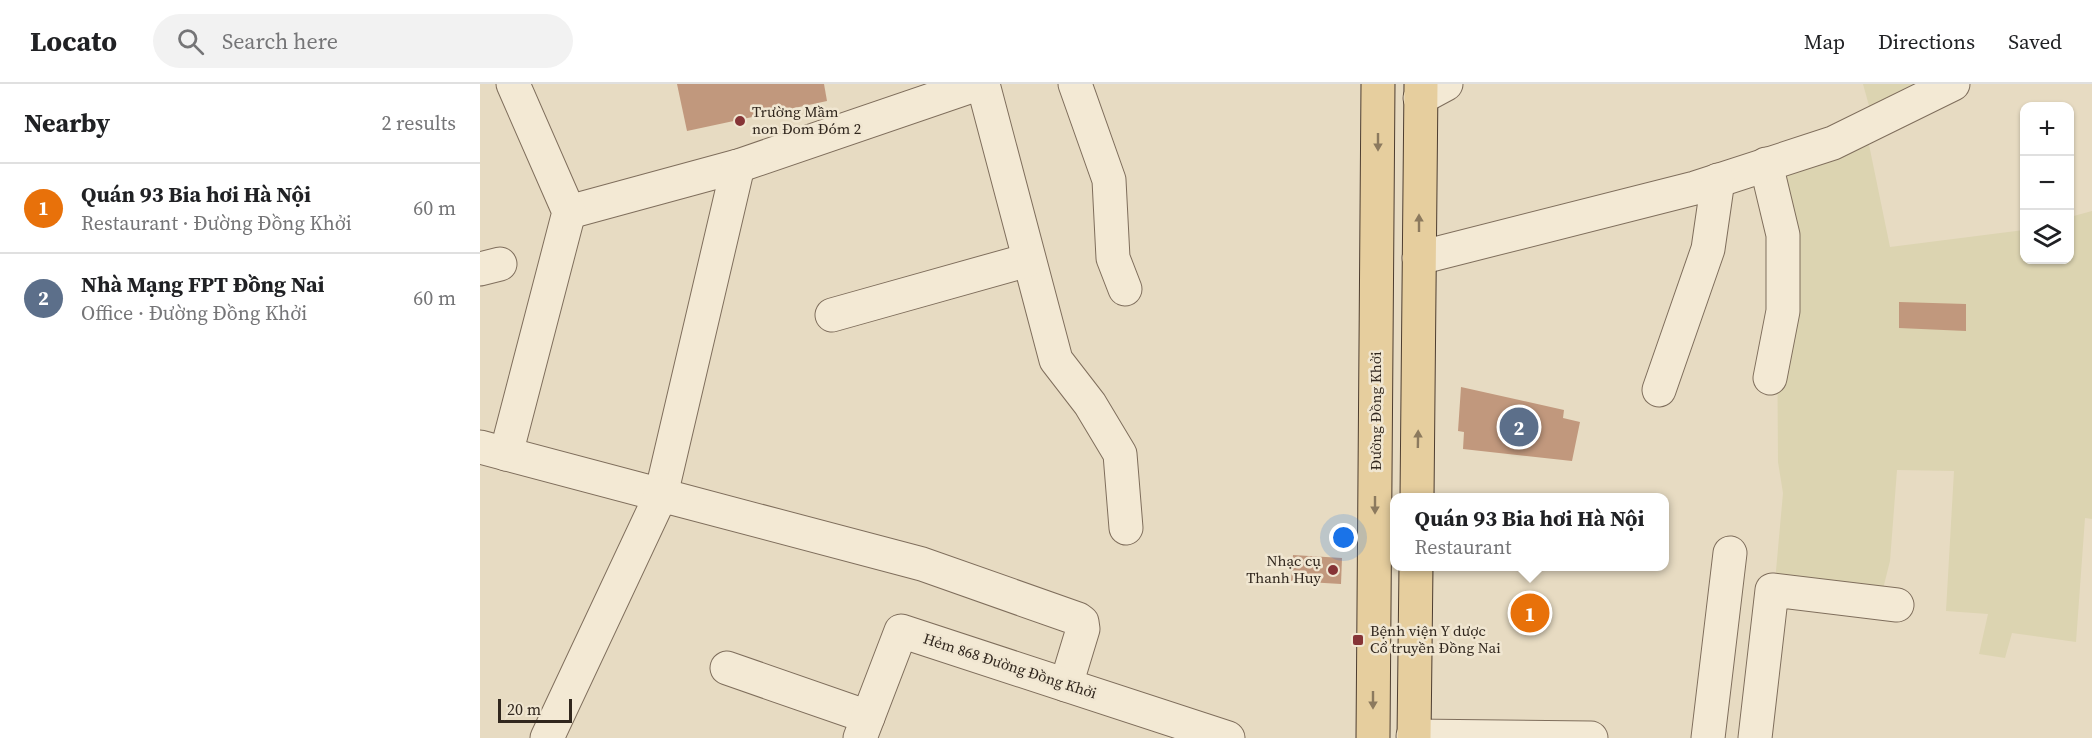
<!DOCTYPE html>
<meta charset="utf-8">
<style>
:root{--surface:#fff;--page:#f2f2f2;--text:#202124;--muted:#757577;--line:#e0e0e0;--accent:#b45309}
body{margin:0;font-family:"Source Serif 4",serif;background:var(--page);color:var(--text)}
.controls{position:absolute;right:18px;top:18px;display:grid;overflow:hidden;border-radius:12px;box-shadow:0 2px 4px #0004}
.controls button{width:54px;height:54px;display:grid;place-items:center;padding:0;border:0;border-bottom:2px solid var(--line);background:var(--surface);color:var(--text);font:30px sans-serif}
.scale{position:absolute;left:18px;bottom:15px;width:74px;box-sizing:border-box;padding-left:6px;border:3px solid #31271e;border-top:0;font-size:16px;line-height:21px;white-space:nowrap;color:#31271e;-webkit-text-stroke:4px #f0e6d1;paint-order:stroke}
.you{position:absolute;left:864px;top:454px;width:21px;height:21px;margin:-15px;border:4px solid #fff;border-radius:50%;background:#1a73e8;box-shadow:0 0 0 9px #1a73e833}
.badge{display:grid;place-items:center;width:39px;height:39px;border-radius:50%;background:var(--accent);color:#fff;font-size:20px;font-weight:700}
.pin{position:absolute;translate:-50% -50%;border:3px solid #fff;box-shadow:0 2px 6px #0006}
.popup{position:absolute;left:910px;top:409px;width:279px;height:78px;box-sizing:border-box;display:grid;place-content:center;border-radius:12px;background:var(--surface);filter:drop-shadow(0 2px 4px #0005);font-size:20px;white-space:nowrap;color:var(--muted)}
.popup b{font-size:22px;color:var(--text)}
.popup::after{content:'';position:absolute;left:50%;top:100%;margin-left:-12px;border:12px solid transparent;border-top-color:var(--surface)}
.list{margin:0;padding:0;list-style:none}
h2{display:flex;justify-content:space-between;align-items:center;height:78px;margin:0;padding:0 24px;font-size:26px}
h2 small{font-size:20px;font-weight:400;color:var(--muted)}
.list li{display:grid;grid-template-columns:39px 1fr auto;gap:18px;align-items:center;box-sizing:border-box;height:90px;padding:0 24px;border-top:2px solid var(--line)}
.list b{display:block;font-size:22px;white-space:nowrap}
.list p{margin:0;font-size:20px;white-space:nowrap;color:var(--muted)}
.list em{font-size:20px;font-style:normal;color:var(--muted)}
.icon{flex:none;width:33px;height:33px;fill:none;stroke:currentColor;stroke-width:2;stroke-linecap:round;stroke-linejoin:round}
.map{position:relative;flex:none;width:1612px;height:654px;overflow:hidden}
header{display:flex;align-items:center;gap:36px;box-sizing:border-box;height:84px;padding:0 30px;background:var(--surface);border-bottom:2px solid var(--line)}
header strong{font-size:28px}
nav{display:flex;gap:33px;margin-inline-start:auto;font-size:21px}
.search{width:420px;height:54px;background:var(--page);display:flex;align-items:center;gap:15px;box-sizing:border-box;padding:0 21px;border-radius:33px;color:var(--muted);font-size:22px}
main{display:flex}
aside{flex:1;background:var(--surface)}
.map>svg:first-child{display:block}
.farmland{fill:#dcd4b1}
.building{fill:#c1987d}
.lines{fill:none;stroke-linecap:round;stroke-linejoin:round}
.minor-casing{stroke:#7f6e5c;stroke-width:35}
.major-casing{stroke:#4d3d30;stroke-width:35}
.minor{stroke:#f3e9d4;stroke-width:33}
.major{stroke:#e6ce9e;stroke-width:33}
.oneway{fill:#8c7a5e}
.poi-dot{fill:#863436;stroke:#f0e6d1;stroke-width:2}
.labels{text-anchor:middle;stroke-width:5;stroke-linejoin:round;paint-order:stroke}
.poi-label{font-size:15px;fill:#31271e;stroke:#f0e6d1;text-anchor:start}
.street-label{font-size:15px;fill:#31271e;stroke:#f0e6d1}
</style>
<header>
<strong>Locato</strong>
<div class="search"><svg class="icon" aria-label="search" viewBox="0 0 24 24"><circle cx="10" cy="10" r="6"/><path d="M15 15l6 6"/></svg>Search here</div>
<nav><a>Map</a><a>Directions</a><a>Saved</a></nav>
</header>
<main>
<aside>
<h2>Nearby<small>2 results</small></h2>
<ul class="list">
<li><span class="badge" style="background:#e8710a">1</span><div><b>Quán 93 Bia hơi Hà Nội</b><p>Restaurant · Đường Đồng Khởi</p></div><em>60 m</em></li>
<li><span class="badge" style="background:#5c6f8a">2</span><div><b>Nhà Mạng FPT Đồng Nai</b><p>Office · Đường Đồng Khởi</p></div><em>60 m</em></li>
</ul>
</aside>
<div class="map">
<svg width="1612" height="654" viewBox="0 0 1612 654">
<rect width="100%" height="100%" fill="#e7dbc2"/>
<!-- farmland -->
<g class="farmland">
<path d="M 1383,0 L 1452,0 L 1391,29 Z"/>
<path d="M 1387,51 L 1410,163 L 1544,146 L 1544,176 L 1590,176 L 1590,133 L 1612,127 L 1612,435 L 1605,434 L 1596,558 L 1532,549 L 1525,574 L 1499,570 L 1508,530 L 1466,527 L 1474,387 L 1417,386 L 1410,477 L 1400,517 L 1294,509 L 1303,409 L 1298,378 L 1296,86 Z"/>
</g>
<!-- building -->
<g class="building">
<path d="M 197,0 L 344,0 L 347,17 L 207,47 Z"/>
<path d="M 1419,218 L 1486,220 L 1486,247 L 1419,244 Z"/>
<path d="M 981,303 L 1084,326 L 1083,334 L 1100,338 L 1092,377 L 983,365 L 984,348 L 978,347 Z"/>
<path d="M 813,471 L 862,474 L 861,500 L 811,497 Z"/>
</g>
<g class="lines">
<!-- minor casing -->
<g class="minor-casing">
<g id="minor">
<path d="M 503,0 L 576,276 L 610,320 L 640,370 L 646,444"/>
<path d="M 595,0 L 629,96 L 633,174 L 645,205"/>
<path d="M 940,14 L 966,0"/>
<path d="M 1286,80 L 1303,151 L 1303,227 L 1290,294"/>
<path d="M 89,128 L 258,82 L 498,0"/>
<path d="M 939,174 L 1215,104 L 1353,59 L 1473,0"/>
<path d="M 0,185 L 20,180"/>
<path d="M 352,231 L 548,176"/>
<path d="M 1179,306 L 1228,165 L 1238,96"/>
<path d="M 0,363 L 181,411 L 258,82"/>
<path d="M 26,370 L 89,128 L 33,0"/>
<path d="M 247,584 L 388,633"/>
<path d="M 933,652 L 1111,654"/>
<path d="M 67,654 L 181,411 L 442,480 L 598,535 L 602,538 L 603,545 L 586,601"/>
<path d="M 380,654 L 421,547 L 748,654"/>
<path d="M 1228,654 L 1250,469"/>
<path d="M 1275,654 L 1292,506 L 1417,521"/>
</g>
</g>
<!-- major casing -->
<g class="major-casing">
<g id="major">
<path d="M 937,414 L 941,0"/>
<path d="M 893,654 L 898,0"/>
<path d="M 934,654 L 936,482"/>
</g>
</g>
<!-- minor -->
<use href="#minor" class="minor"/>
<!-- major -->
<use href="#major" class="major"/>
</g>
<!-- one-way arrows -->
<defs><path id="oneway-solid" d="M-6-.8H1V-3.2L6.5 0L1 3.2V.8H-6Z" transform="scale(1.5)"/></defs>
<g class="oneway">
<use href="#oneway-solid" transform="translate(898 58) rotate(90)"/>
<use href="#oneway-solid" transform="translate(939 139) rotate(-90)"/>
<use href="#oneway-solid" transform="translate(938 355) rotate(-89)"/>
<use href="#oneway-solid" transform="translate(895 421) rotate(90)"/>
<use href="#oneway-solid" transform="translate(893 616) rotate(90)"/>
</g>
<!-- markers -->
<g class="poi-dot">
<circle cx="260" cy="37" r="6"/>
<circle cx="853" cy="486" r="6"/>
<rect x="872" y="550" width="12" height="12" rx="3"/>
</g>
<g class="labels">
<!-- poi labels -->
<g class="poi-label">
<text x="272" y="33">Trường Mầm<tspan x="272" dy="17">non Đom Đóm 2</tspan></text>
<text x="841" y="482" text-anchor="end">Nhạc cụ<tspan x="841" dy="17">Thanh Huy</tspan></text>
<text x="890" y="552">Bệnh viện Y dược<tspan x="890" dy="17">Cổ truyền Đồng Nai</tspan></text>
</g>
<!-- street labels -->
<g class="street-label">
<text transform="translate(896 327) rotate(-90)" y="5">Đường Đồng Khởi</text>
<text transform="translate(530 582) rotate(18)" y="5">Hẻm 868 Đường Đồng Khởi</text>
</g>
</g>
</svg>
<div class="controls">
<button>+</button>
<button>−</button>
<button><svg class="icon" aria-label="layers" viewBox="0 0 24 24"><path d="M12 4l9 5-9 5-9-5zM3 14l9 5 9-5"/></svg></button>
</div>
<div class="scale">20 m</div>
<div class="you"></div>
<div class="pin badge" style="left:1050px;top:529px;background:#e8710a">1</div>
<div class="popup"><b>Quán 93 Bia hơi Hà Nội</b>Restaurant</div>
<div class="pin badge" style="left:1039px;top:343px;background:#5c6f8a">2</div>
</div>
</main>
